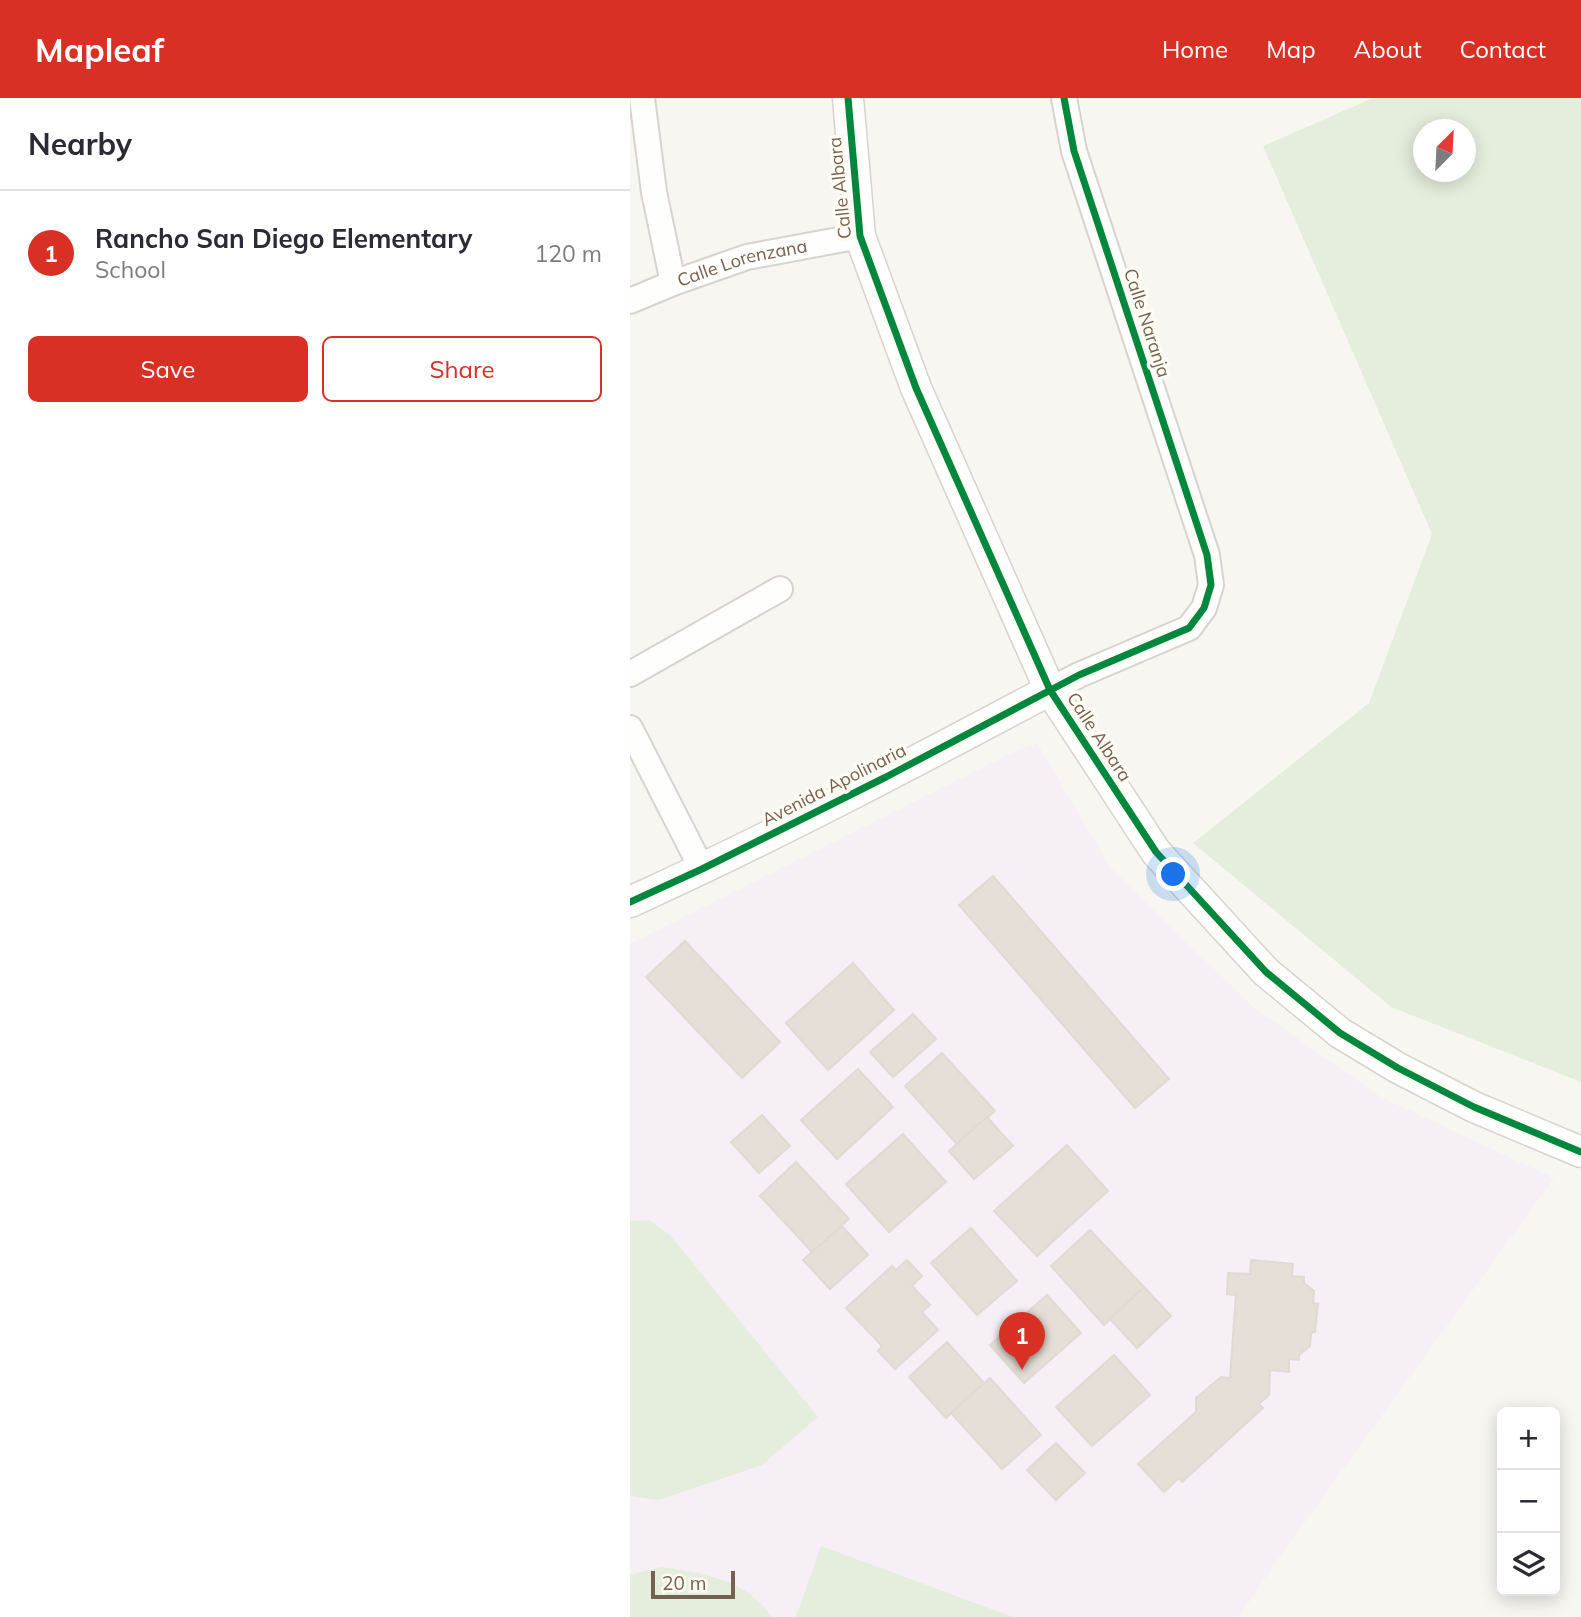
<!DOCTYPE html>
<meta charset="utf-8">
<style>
:root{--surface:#fff;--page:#f2f2f3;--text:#2b2b33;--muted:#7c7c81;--line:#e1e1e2;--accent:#d93025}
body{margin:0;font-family:Mulish,sans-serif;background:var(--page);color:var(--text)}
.controls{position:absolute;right:21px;bottom:21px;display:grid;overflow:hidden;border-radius:10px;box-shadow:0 4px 18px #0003}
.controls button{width:63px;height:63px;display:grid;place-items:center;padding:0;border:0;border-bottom:2px solid var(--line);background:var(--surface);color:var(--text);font:35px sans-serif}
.compass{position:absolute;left:783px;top:21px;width:63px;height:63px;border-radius:50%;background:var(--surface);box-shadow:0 4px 18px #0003;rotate:24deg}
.scale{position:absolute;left:21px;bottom:18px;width:84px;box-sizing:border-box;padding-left:7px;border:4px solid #756152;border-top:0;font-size:19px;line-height:24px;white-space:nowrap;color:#756152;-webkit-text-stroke:5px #fefbf4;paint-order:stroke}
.you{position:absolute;left:544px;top:777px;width:24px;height:24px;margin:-18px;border:5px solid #fff;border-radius:50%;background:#1a73e8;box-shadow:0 0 0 10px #1a73e833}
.badge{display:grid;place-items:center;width:46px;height:46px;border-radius:50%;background:var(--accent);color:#fff;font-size:23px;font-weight:700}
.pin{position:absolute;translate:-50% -58px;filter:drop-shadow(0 2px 4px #0008)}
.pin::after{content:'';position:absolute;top:37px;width:24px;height:21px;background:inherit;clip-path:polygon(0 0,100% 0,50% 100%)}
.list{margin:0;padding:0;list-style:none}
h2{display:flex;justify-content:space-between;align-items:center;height:91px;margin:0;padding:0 28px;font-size:30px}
h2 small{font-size:23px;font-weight:400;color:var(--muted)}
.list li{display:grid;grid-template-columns:46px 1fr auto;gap:21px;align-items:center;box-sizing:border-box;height:126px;padding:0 28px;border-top:2px solid var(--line)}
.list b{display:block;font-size:26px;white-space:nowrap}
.list p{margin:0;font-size:23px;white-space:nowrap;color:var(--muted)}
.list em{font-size:23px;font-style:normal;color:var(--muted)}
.actions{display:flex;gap:14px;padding:21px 28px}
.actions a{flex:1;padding:16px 0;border:2px solid var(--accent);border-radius:10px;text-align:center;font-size:24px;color:var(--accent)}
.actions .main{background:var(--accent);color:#fff}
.icon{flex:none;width:38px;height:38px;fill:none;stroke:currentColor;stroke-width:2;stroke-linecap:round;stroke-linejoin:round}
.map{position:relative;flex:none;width:951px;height:1519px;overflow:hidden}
header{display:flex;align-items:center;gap:42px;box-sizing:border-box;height:98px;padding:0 35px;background:var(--accent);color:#fff}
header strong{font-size:33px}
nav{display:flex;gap:38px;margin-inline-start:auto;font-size:24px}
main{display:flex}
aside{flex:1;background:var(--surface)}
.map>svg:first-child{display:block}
.education{fill:#f6eff5}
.green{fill:#e5eedd;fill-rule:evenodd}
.building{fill:#e5dfd8;stroke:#e0dad4;stroke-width:2}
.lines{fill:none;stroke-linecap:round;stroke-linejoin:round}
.minor-casing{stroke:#d8d3cf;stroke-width:28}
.tertiary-casing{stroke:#d8d3cf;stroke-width:33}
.minor{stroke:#fefefd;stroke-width:24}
.tertiary{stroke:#fefefd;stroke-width:30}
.cycleway-casing{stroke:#fefbf4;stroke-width:11}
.cycleway{stroke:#00873e;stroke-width:7}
.labels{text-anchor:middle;stroke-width:7;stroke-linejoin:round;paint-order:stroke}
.street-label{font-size:18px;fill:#756152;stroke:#fefbf4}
</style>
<header>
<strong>Mapleaf</strong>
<nav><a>Home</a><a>Map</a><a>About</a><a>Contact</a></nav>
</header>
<main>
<aside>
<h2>Nearby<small></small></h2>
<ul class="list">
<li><span class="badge">1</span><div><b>Rancho San Diego Elementary</b><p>School</p></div><em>120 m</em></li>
</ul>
<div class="actions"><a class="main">Save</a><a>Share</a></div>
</aside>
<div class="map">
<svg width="951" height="1519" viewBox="0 0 951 1519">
<rect width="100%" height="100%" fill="#f8f6f1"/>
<!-- education -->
<path class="education" d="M 407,645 L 481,770 L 623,909 L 751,999 L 924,1080 L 646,1464 L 609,1519 L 0,1519 L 0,846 L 383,654 Z"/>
<!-- green -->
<g class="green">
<path d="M 743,0 L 951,0 L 951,984 L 761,909 L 563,745 L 739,605 L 802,436 L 633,48 ZM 794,32 L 836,32 L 836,74 L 794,74 Z"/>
<path d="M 19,1122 L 40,1137 L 188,1319 L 132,1367 L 29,1402 L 0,1398 L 0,1123 Z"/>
<path d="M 191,1448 L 383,1519 L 166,1519 Z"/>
<path d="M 31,1469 C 72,1475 118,1481 141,1519 L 0,1519 L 0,1477 Z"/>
</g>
<!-- building -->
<g class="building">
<path d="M 363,778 L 539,981 L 505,1010 L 329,807 Z"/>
<path d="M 55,843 L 150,944 L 112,980 L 16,879 Z"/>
<path d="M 223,865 L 264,912 L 198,972 L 156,925 Z"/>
<path d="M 283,916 L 306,941 L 263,979 L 240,954 Z"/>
<path d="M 312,955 L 365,1013 L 327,1046 L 275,988 Z"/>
<path d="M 228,971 L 263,1009 L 207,1061 L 171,1022 Z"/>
<path d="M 132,1017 L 160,1048 L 129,1075 L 101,1044 Z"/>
<path d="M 357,1019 L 383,1048 L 344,1081 L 319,1053 Z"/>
<path d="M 273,1036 L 316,1084 L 259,1134 L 216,1086 Z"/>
<path d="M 437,1047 L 478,1093 L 407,1158 L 364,1113 Z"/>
<path d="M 166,1064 L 219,1121 L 182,1154 L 130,1098 Z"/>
<path d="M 212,1128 L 238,1157 L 200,1191 L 173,1162 Z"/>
<path d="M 341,1130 L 387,1183 L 347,1217 L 301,1165 Z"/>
<path d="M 460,1132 L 514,1189 L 474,1227 L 421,1168 Z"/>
<path d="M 277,1162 L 292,1178 L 282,1188 L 300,1207 L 292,1214 L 308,1232 L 265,1271 L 248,1253 L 252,1248 L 216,1210 L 262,1168 L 266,1172 Z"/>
<path d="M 621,1162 L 663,1166 L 662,1178 L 674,1179 L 674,1185 L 684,1193 L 683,1205 L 688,1206 L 685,1234 L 681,1235 L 680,1248 L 669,1257 L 669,1262 L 659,1261 L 659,1274 L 640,1272 L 639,1297 L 629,1306 L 633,1310 L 552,1384 L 549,1380 L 534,1394 L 508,1366 L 566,1314 L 566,1300 L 591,1279 L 600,1280 L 606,1197 L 597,1196 L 598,1175 L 620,1176 Z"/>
<path d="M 514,1189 L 541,1218 L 507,1250 L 480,1221 Z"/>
<path d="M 417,1197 L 451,1235 L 394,1285 L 360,1247 Z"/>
<path d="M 317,1244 L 354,1285 L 316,1320 L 279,1279 Z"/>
<path d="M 484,1257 L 520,1297 L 462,1348 L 426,1309 Z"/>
<path d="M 360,1280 L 411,1337 L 372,1371 L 321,1315 Z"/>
<path d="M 426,1345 L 455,1375 L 426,1402 L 397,1372 Z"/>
</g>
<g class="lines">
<!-- minor casing -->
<g class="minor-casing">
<g id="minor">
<path d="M 12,0 L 24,94 L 43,185"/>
<path id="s1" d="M 0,203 L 43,185 L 117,159 L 230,138"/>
<path d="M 0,576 L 150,491"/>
<path d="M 420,592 L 449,577 L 559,530 L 574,510 L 581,487 L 577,457 L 444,53 L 434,0"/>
<path d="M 0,630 L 72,771"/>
</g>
</g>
<!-- tertiary casing -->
<g class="tertiary-casing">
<g id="tertiary">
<path d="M 218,0 L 230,138 L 286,290 L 420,592 L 526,754 L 636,874 L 710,935 L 768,970 L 844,1009 L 951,1054"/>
<path d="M 0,804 C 143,739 281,666 420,592"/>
</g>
</g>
<!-- minor -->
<use href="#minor" class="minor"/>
<!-- tertiary -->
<use href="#tertiary" class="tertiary"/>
<!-- cycleway casing -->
<g class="cycleway-casing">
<g id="cycleway">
<path d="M 218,0 L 230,138 L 286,290 L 420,592 L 526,754 L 636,874 L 710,935 L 768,970 L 844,1009 L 951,1054"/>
<path d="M 0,804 L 72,771 L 256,679 L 449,577 L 559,530 L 574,510 L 581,487 L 577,457 L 444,53 L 434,0"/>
</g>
</g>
<!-- cycleway -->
<use href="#cycleway" class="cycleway"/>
</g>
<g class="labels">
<!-- street labels -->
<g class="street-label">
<text transform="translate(210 90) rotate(-96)" y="6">Calle Albara</text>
<text dy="6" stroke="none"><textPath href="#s1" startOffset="119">Calle Lorenzana</textPath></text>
<text transform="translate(517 225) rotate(72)" y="6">Calle Naranja</text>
<text transform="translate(469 639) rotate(57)" y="6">Calle Albara</text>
<text transform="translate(204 687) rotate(-27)" y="6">Avenida Apolinaria</text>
</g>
</g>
</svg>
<div class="controls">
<button>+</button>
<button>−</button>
<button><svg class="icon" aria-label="layers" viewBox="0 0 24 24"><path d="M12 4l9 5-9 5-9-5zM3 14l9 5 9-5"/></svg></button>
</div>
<svg class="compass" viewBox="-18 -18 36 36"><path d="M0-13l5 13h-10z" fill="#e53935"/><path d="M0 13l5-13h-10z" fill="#7c7c81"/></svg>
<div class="scale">20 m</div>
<div class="you"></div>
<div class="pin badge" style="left:392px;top:1272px">1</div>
</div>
</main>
